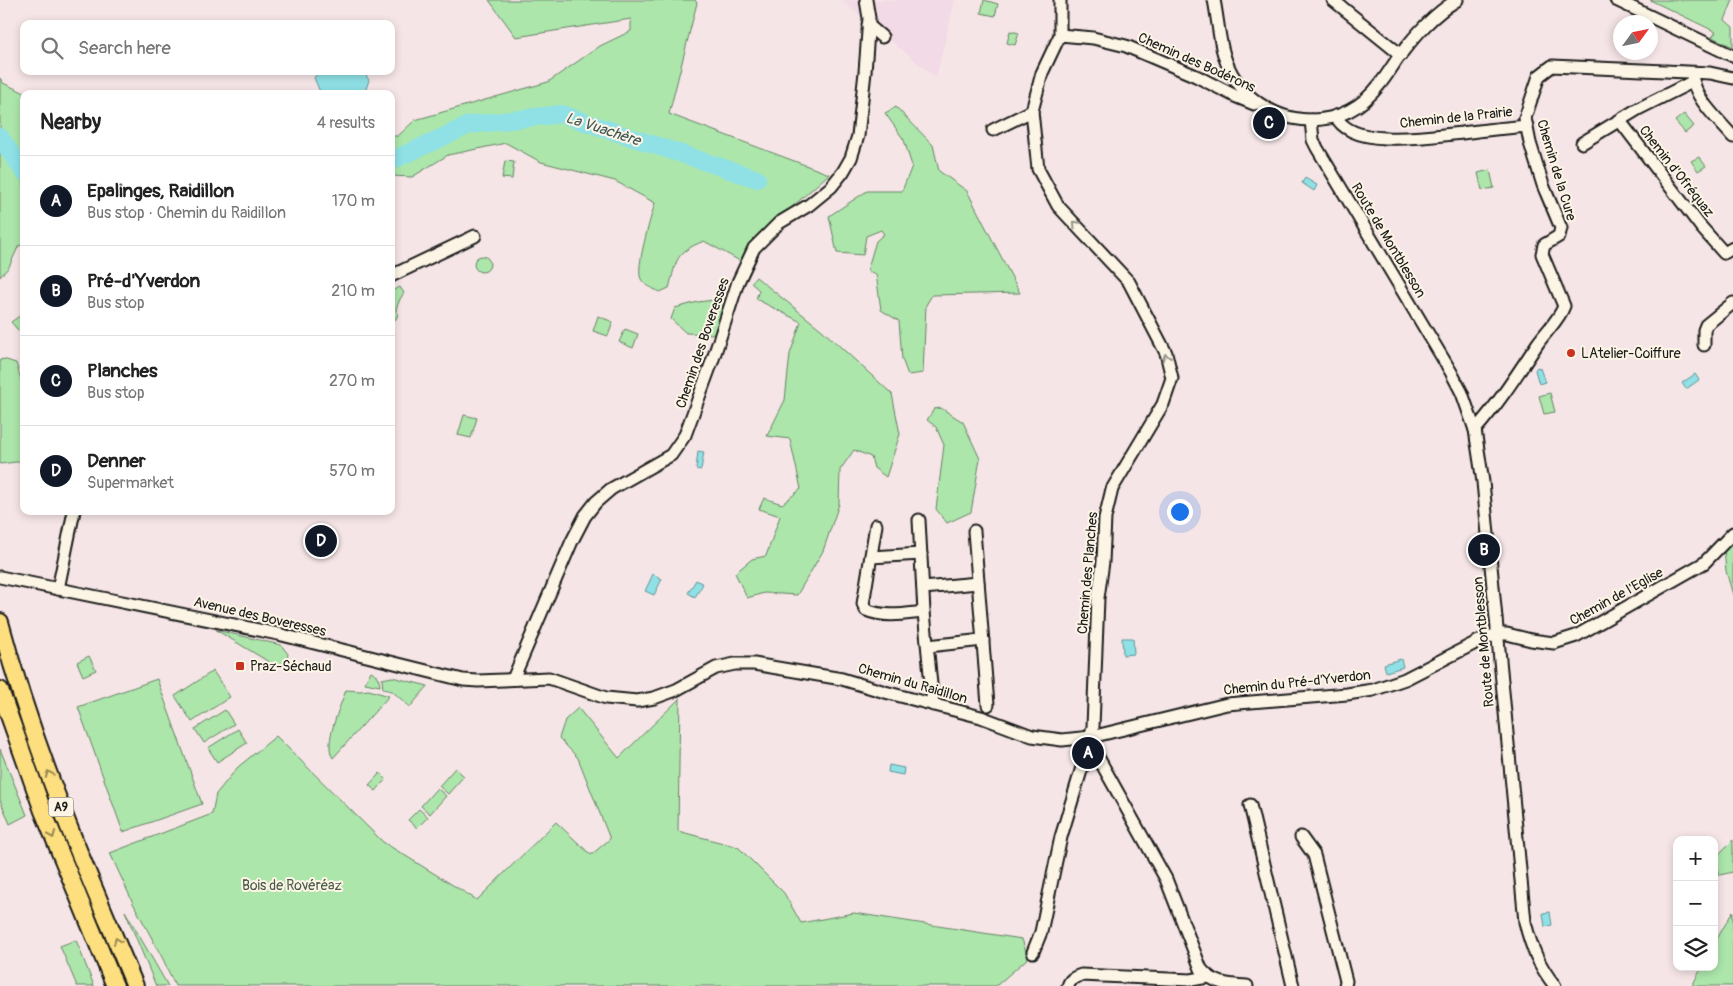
<!DOCTYPE html>
<meta charset="utf-8">
<style>
:root{--surface:#fff;--page:#f2f2f2;--text:#222;--muted:#767676;--line:#e0e0e0;--accent:#111827}
body{margin:0;font-family:Pangolin,sans-serif;background:var(--page);color:var(--text)}
.controls{position:absolute;right:15px;bottom:15px;display:grid;overflow:hidden;border-radius:10px;box-shadow:0 2px 8px #0003}
.controls button{width:45px;height:45px;display:grid;place-items:center;padding:0;border:0;border-bottom:1px solid var(--line);background:var(--surface);color:var(--text);font:25px sans-serif}
.compass{position:absolute;left:1613px;top:15px;width:45px;height:45px;border-radius:50%;background:var(--surface);box-shadow:0 2px 8px #0003;rotate:57deg}
.you{position:absolute;left:1179px;top:511px;width:18px;height:18px;margin:-12px;border:4px solid #fff;border-radius:50%;background:#1a73e8;box-shadow:0 0 0 8px #1a73e833}
.badge{display:grid;place-items:center;width:32px;height:32px;border-radius:50%;background:var(--accent);color:#fff;font-size:16px;font-weight:700}
.pin{position:absolute;translate:-50% -50%;border:2px solid #fff;box-shadow:0 1px 5px #0006}
.list{margin:0;padding:0;list-style:none}
h2{display:flex;justify-content:space-between;align-items:center;height:65px;margin:0;padding:0 20px;font-size:21px}
h2 small{font-size:16px;font-weight:400;color:var(--muted)}
.list li{display:grid;grid-template-columns:32px 1fr auto;gap:15px;align-items:center;box-sizing:border-box;height:90px;padding:0 20px;border-top:1px solid var(--line)}
.list b{display:block;font-size:19px;white-space:nowrap}
.list p{margin:0;font-size:16px;white-space:nowrap;color:var(--muted)}
.list em{font-size:16px;font-style:normal;color:var(--muted)}
.icon{flex:none;width:28px;height:28px;fill:none;stroke:currentColor;stroke-width:2;stroke-linecap:round;stroke-linejoin:round}
.map{position:relative;flex:none;width:1733px;height:986px;overflow:hidden}
.search{position:absolute;background:var(--surface);box-shadow:0 2px 8px #0003;left:20px;top:20px;width:375px;height:55px;display:flex;align-items:center;gap:12px;box-sizing:border-box;padding:0 18px;border-radius:10px;color:var(--muted);font-size:19px}
.panel{position:absolute;background:var(--surface);box-shadow:0 2px 8px #0003;left:20px;top:90px;width:375px;height:425px;border-radius:10px}
.map>svg:first-child{display:block}
.built{fill:#f2dae6}
.green{fill:#ace6ab;stroke:#648164}
.water{fill:#8fe1e6;stroke:#619295}
.lines{fill:none;stroke-linecap:round;stroke-linejoin:round}
.river{stroke:#8fe1e6;stroke-width:18}
.minor-casing{stroke:#1c1c1c;stroke-width:15}
.highway-casing{stroke:#1c1c1c;stroke-width:20}
.minor{stroke:#fcf5e5;stroke-width:11}
.highway{stroke:#fddf80;stroke-width:16}
.oneway{stroke:#97938b}
.oneway2{stroke:#988753}
.poi-dot{fill:#c8321e;stroke:#fcf5e5;stroke-width:2}
.labels{text-anchor:middle;stroke-width:4;stroke-linejoin:round;paint-order:stroke}
.shield{fill:#fcf5e5;stroke:#5f5d58;stroke-width:1}
.shield-label{font-size:12px;font-weight:bold;fill:#1c1c1c}
.street-label{font-size:14px;fill:#1c1c1c;stroke:#fcf5e5}
.poi-label{font-size:14px;fill:#1c1c1c;stroke:#fcf5e5;text-anchor:start}
.park-label{font-size:14px;fill:#475947;stroke:#fcf5e5}
.water-label{font-size:15px;font-style:italic;fill:#3e5759;stroke:#fcf5e5}
</style>
<div class="map">
<svg width="1733" height="986" viewBox="0 0 1733 986">
<rect width="100%" height="100%" fill="#f6e5e6"/>
<filter id="ink" filterUnits="userSpaceOnUse"><feTurbulence type="fractalNoise" baseFrequency=".02" numOctaves="2"/><feDisplacementMap in="SourceGraphic" scale="10" xChannelSelector="R" yChannelSelector="G"/><feConvolveMatrix kernelMatrix="1 2 1 2 8 2 1 2 1" color-interpolation-filters="sRGB"/></filter>
<g filter="url(#ink)">
<!-- built -->
<path class="built" d="M 840,0 L 955,0 L 936,78 L 901,49 Z"/>
<!-- green -->
<g class="green">
<path d="M 489,0 L 695,0 L 697,3 L 669,114 L 829,174 L 755,240 L 740,261 L 704,241 C 674,253 677,260 669,288 L 660,292 C 654,289 645,286 641,279 C 635,268 651,217 655,203 L 615,181 L 541,162 L 506,143 L 448,155 L 412,177 L 391,176 L 391,136 L 398,136 L 415,120 L 548,82 L 600,46 L 631,31 L 631,19 L 516,37 Z"/>
<path d="M 984,0 L 998,4 L 995,16 L 981,13 Z"/>
<path d="M 1650,0 L 1733,0 L 1725,20 L 1733,27 L 1733,47 L 1712,37 L 1716,32 Z"/>
<path d="M 1010,31 L 1019,33 L 1015,45 L 1007,43 Z"/>
<path d="M 0,78 L 3,83 L 27,94 L 24,94 L 24,247 L 19,245 L 9,267 L 0,277 Z"/>
<path d="M 896,107 L 933,145 L 939,171 L 967,191 L 1020,293 L 932,295 L 926,305 L 923,373 L 908,375 L 902,359 L 899,321 L 881,310 L 876,274 L 867,271 L 876,241 L 884,234 L 881,230 L 866,236 L 863,255 L 837,253 L 829,216 L 867,191 L 902,191 L 912,166 L 904,140 L 885,113 Z"/>
<path d="M 1684,114 L 1694,126 L 1685,133 L 1675,121 Z"/>
<path d="M 1699,157 L 1706,166 L 1698,171 L 1691,161 Z"/>
<path d="M 505,161 L 514,162 L 512,179 L 502,178 Z"/>
<path d="M 1490,170 L 1494,188 L 1482,190 L 1478,173 Z"/>
<circle cx="482" cy="264" r="8"/>
<path d="M 756,277 L 822,330 L 892,394 L 900,434 L 886,477 L 874,468 L 871,457 L 854,450 L 840,470 L 839,504 L 823,551 L 797,595 L 764,593 L 747,598 L 735,573 L 752,559 L 766,556 L 780,516 L 759,509 L 764,498 L 782,504 L 801,489 L 790,439 L 767,436 L 785,400 L 790,354 L 801,322 L 756,299 L 759,290 L 751,283 Z"/>
<path d="M 400,287 L 404,293 L 400,299 L 396,309 L 398,314 L 396,319 L 391,322 L 391,291 Z"/>
<path d="M 721,299 L 728,302 L 716,334 L 686,333 L 671,319 L 675,308 L 698,302 Z"/>
<path d="M 24,313 L 24,337 L 11,322 Z"/>
<path d="M 598,316 L 613,322 L 608,336 L 593,331 Z"/>
<path d="M 625,329 L 638,334 L 633,348 L 619,342 Z"/>
<path d="M 3,359 L 16,363 L 24,389 L 24,461 L 0,464 L 0,360 Z"/>
<path d="M 1550,393 L 1555,412 L 1544,414 L 1539,396 Z"/>
<path d="M 941,408 L 963,422 L 980,459 L 971,512 L 947,523 L 936,509 L 944,445 L 936,427 L 927,420 L 934,409 Z"/>
<path d="M 464,415 L 477,418 L 471,438 L 458,435 Z"/>
<path d="M 1733,532 L 1733,595 L 1726,571 L 1723,539 Z"/>
<path d="M 216,630 L 281,645 L 288,654 L 287,660 L 281,665 L 274,665 Z"/>
<path d="M 89,656 L 96,670 L 83,676 L 77,662 Z"/>
<path d="M 213,671 L 230,697 L 192,722 L 175,696 Z"/>
<path d="M 371,671 C 376,673 380,681 380,686 L 365,683 Z"/>
<path d="M 392,677 L 428,686 L 410,707 L 392,691 L 383,689 L 382,679 Z"/>
<path d="M 157,679 L 202,804 L 123,832 L 78,707 Z"/>
<path d="M 346,690 L 360,691 L 369,690 L 389,696 L 333,758 C 323,744 340,707 346,690 Z"/>
<path d="M 680,698 L 678,831 L 738,847 L 784,893 L 801,923 L 854,913 L 1022,939 L 1028,958 L 996,986 L 175,986 L 163,959 L 133,903 L 110,853 L 212,814 L 216,794 L 238,767 L 276,736 L 383,842 L 477,900 L 556,822 L 591,855 L 610,839 L 578,758 L 559,738 L 565,720 L 578,708 L 619,758 Z"/>
<path d="M 225,710 L 234,724 L 204,743 L 195,729 Z"/>
<path d="M 238,729 L 247,743 L 217,762 L 208,748 Z"/>
<path d="M 0,749 L 27,815 L 10,824 L 0,800 Z"/>
<path d="M 455,768 L 464,776 L 448,794 L 439,786 Z"/>
<path d="M 380,773 L 386,779 L 376,791 L 369,785 Z"/>
<path d="M 437,788 L 446,796 L 430,814 L 421,806 Z"/>
<path d="M 419,809 L 428,817 L 417,828 L 408,820 Z"/>
<path d="M 1733,840 L 1733,872 L 1720,875 L 1714,859 Z"/>
<path d="M 125,911 L 168,986 L 156,986 Z"/>
<path d="M 1733,911 L 1733,986 L 1692,986 L 1702,967 L 1714,967 L 1714,944 Z"/>
<path d="M 76,940 L 94,986 L 77,986 L 60,946 Z"/>
</g>
<!-- water -->
<g class="water">
<path d="M 319,71 L 363,71 L 369,80 L 365,92 L 356,94 L 321,94 L 314,78 Z"/>
<path d="M 1305,178 L 1317,185 L 1314,191 L 1302,183 Z"/>
<path d="M 1537,367 L 1540,368 L 1545,382 L 1539,384 L 1535,370 Z"/>
<path d="M 1695,374 L 1699,380 L 1686,389 L 1682,383 Z"/>
<path d="M 698,451 L 704,452 L 701,470 L 696,469 Z"/>
<path d="M 653,574 L 662,579 L 654,595 L 645,591 Z"/>
<path d="M 696,580 L 703,584 L 695,597 L 688,593 Z"/>
<path d="M 1122,638 L 1133,638 L 1134,654 L 1123,655 Z"/>
<path d="M 1401,659 L 1403,667 L 1386,672 L 1384,664 Z"/>
<path d="M 889,765 L 904,768 L 903,775 L 888,772 Z"/>
<path d="M 1550,912 L 1552,925 L 1545,927 L 1543,913 Z"/>
</g>
<g class="lines">
<!-- river -->
<g class="river">
<path d="M 0,137 L 24,172"/>
<path d="M 391,161 L 469,125 L 561,114 L 757,179"/>
</g>
<!-- minor casing -->
<g class="minor-casing">
<g id="minor">
<path d="M 1214,0 C 1219,24 1219,52 1232,74 C 1259,121 1323,136 1365,100 C 1380,87 1389,71 1400,55 C 1417,33 1434,14 1457,0"/>
<path d="M 1333,0 L 1401,55"/>
<path d="M 1616,0 L 1733,56"/>
<path d="M 868,25 L 882,37"/>
<path d="M 1060,35 L 1093,38 L 1126,46 L 1196,76 L 1237,97 L 1254,104"/>
<path d="M 1692,74 C 1694,99 1718,119 1733,137"/>
<path d="M 1336,116 C 1351,150 1432,136 1462,133 C 1483,130 1505,128 1527,126"/>
<path d="M 1311,120 L 1313,140 L 1317,148 L 1451,372 L 1462,393 L 1475,430 L 1483,482 L 1525,922 C 1531,947 1539,966 1555,986"/>
<path d="M 1620,121 L 1701,227 L 1724,253 L 1733,248"/>
<path d="M 993,130 L 1032,111"/>
<path d="M 1582,143 L 1638,109 L 1692,82"/>
<path d="M 391,276 L 475,236"/>
<path d="M 1704,345 L 1704,330 L 1706,325 L 1733,303"/>
<path d="M 1475,430 C 1499,403 1518,373 1538,343 C 1547,330 1559,320 1564,306 L 1542,254 L 1544,245 L 1559,236 L 1561,228 L 1543,185 L 1530,143 L 1525,118 L 1539,76 L 1552,66 L 1710,73 L 1733,78"/>
<path d="M 919,520 L 924,612 L 933,705"/>
<path d="M 876,525 L 863,604 L 866,610 C 885,618 905,614 924,612"/>
<path d="M 974,531 L 988,705"/>
<path d="M 871,557 L 921,554"/>
<path d="M 0,577 L 278,634 L 463,680 L 478,681 L 549,678 L 606,698 L 637,701 L 654,698 L 676,690 L 716,668 L 735,664 L 754,664 L 842,679 L 885,692 L 981,717 L 1032,736 L 1062,740 L 1091,737 L 1227,704 L 1347,694 L 1373,690 L 1405,679 L 1483,639 L 1498,634 L 1507,634 L 1531,640 L 1554,643 L 1576,636 L 1704,563 L 1733,533"/>
<path d="M 923,588 L 978,583"/>
<path d="M 58,589 L 74,511"/>
<path d="M 928,646 L 983,640"/>
<path d="M 513,679 L 572,541 L 585,516 L 596,502 L 611,489 L 671,455 L 685,435 L 713,359 L 738,282 L 754,248 L 779,223 L 809,205 L 831,187 L 843,172 L 851,158 L 858,136 L 865,72 L 869,18 L 866,0"/>
<path d="M 1089,741 L 1166,879 L 1201,969 C 1213,984 1229,985 1247,986"/>
<path d="M 1250,805 L 1293,986"/>
<path d="M 1301,837 L 1314,855 L 1346,981 L 1345,986"/>
<path d="M 1033,952 L 1041,932 L 1061,837 L 1086,754 L 1093,727 L 1098,598 L 1103,562 L 1105,518 L 1112,489 L 1163,404 L 1172,378 L 1166,353 L 1129,282 L 1058,206 L 1038,169 L 1032,111 L 1042,73 L 1060,35 L 1060,0"/>
<path d="M 1068,986 C 1070,979 1075,977 1081,975 L 1191,980 L 1208,977"/>
</g>
</g>
<!-- highway casing -->
<g class="highway-casing">
<g id="highway">
<path d="M 0,622 C 18,689 40,753 65,817 C 87,874 112,930 135,986"/>
<path d="M 0,690 L 43,811 L 115,986"/>
</g>
</g>
<!-- minor -->
<use href="#minor" class="minor"/>
<!-- highway -->
<use href="#highway" class="highway"/>
</g>
<!-- one-way arrows -->
<defs><path id="oneway-chevron" d="M-2-3.5L2.5 0L-2 3.5" fill="none" stroke-width="1.6" stroke-linecap="round" stroke-linejoin="round" transform="scale(1.25)"/></defs>
<g class="oneway">
<use href="#oneway-chevron" transform="translate(1076 224) rotate(-134)"/>
<use href="#oneway-chevron" transform="translate(1166 357) rotate(-107)"/>
</g>
<g class="oneway2">
<use href="#oneway-chevron" transform="translate(49 774) rotate(-111)"/>
<use href="#oneway-chevron" transform="translate(52 835) rotate(68)"/>
<use href="#oneway-chevron" transform="translate(117 941) rotate(-113)"/>
</g>
</g>
<!-- markers -->
<g class="poi-dot">
<circle cx="1571" cy="353" r="5"/>
<rect x="235" y="661" width="10" height="10" rx="2.5"/>
</g>
<g class="labels">
<!-- shield labels -->
<rect class="shield" x="48.5" y="797.5" width="25" height="19" rx="4"/>
<g class="shield-label">
<text x="61" y="811">A9</text>
</g>
<!-- street labels -->
<g class="street-label">
<text transform="translate(1197 62) rotate(24)" y="5">Chemin des Bodérons</text>
<text transform="translate(1456 117) rotate(-6)" y="5">Chemin de la Prairie</text>
<text transform="translate(1557 170) rotate(73)" y="5">Chemin de la Cure</text>
<text transform="translate(1677 171) rotate(52)" y="5">Chemin d'Ofréquaz</text>
<text transform="translate(1389 240) rotate(59)" y="5">Route de Montblesson</text>
<text transform="translate(702 343) rotate(-71)" y="5">Chemin des Boveresses</text>
<text transform="translate(1087 573) rotate(-85)" y="5">Chemin des Planches</text>
<text transform="translate(1616 596) rotate(-29)" y="5">Chemin de l'Eglise</text>
<text transform="translate(260 616) rotate(13)" y="5">Avenue des Boveresses</text>
<text transform="translate(1483 642) rotate(-95)" y="5">Route de Montblesson</text>
<text transform="translate(1297 682) rotate(-6)" y="5">Chemin du Pré-d'Yverdon</text>
<text transform="translate(913 683) rotate(16)" y="5">Chemin du Raidillon</text>
</g>
<!-- poi labels -->
<g class="poi-label">
<text x="1581" y="358">LAtelier-Coiffure</text>
<text x="250" y="671">Praz-Séchaud</text>
</g>
<!-- park labels -->
<g class="park-label">
<text x="292" y="890">Bois de Rovéréaz</text>
</g>
<!-- water labels -->
<g class="water-label">
<text transform="translate(603 129) rotate(18)" y="5">La Vuachère</text>
</g>
</g>
</svg>
<div class="controls">
<button>+</button>
<button>−</button>
<button><svg class="icon" aria-label="layers" viewBox="0 0 24 24"><path d="M12 4l9 5-9 5-9-5zM3 14l9 5 9-5"/></svg></button>
</div>
<svg class="compass" viewBox="-18 -18 36 36"><path d="M0-13l5 13h-10z" fill="#e53935"/><path d="M0 13l5-13h-10z" fill="#767676"/></svg>
<div class="you"></div>
<div class="pin badge" style="left:1088px;top:753px">A</div>
<div class="pin badge" style="left:1484px;top:550px">B</div>
<div class="pin badge" style="left:1269px;top:123px">C</div>
<div class="pin badge" style="left:321px;top:541px">D</div>
<div class="search"><svg class="icon" aria-label="search" viewBox="0 0 24 24"><circle cx="10" cy="10" r="6"/><path d="M15 15l6 6"/></svg>Search here</div>
<section class="panel">
<h2>Nearby<small>4 results</small></h2>
<ul class="list">
<li><span class="badge">A</span><div><b>Epalinges, Raidillon</b><p>Bus stop · Chemin du Raidillon</p></div><em>170 m</em></li>
<li><span class="badge">B</span><div><b>Pré-d'Yverdon</b><p>Bus stop</p></div><em>210 m</em></li>
<li><span class="badge">C</span><div><b>Planches</b><p>Bus stop</p></div><em>270 m</em></li>
<li><span class="badge">D</span><div><b>Denner</b><p>Supermarket</p></div><em>570 m</em></li>
</ul>
</section>
</div>
